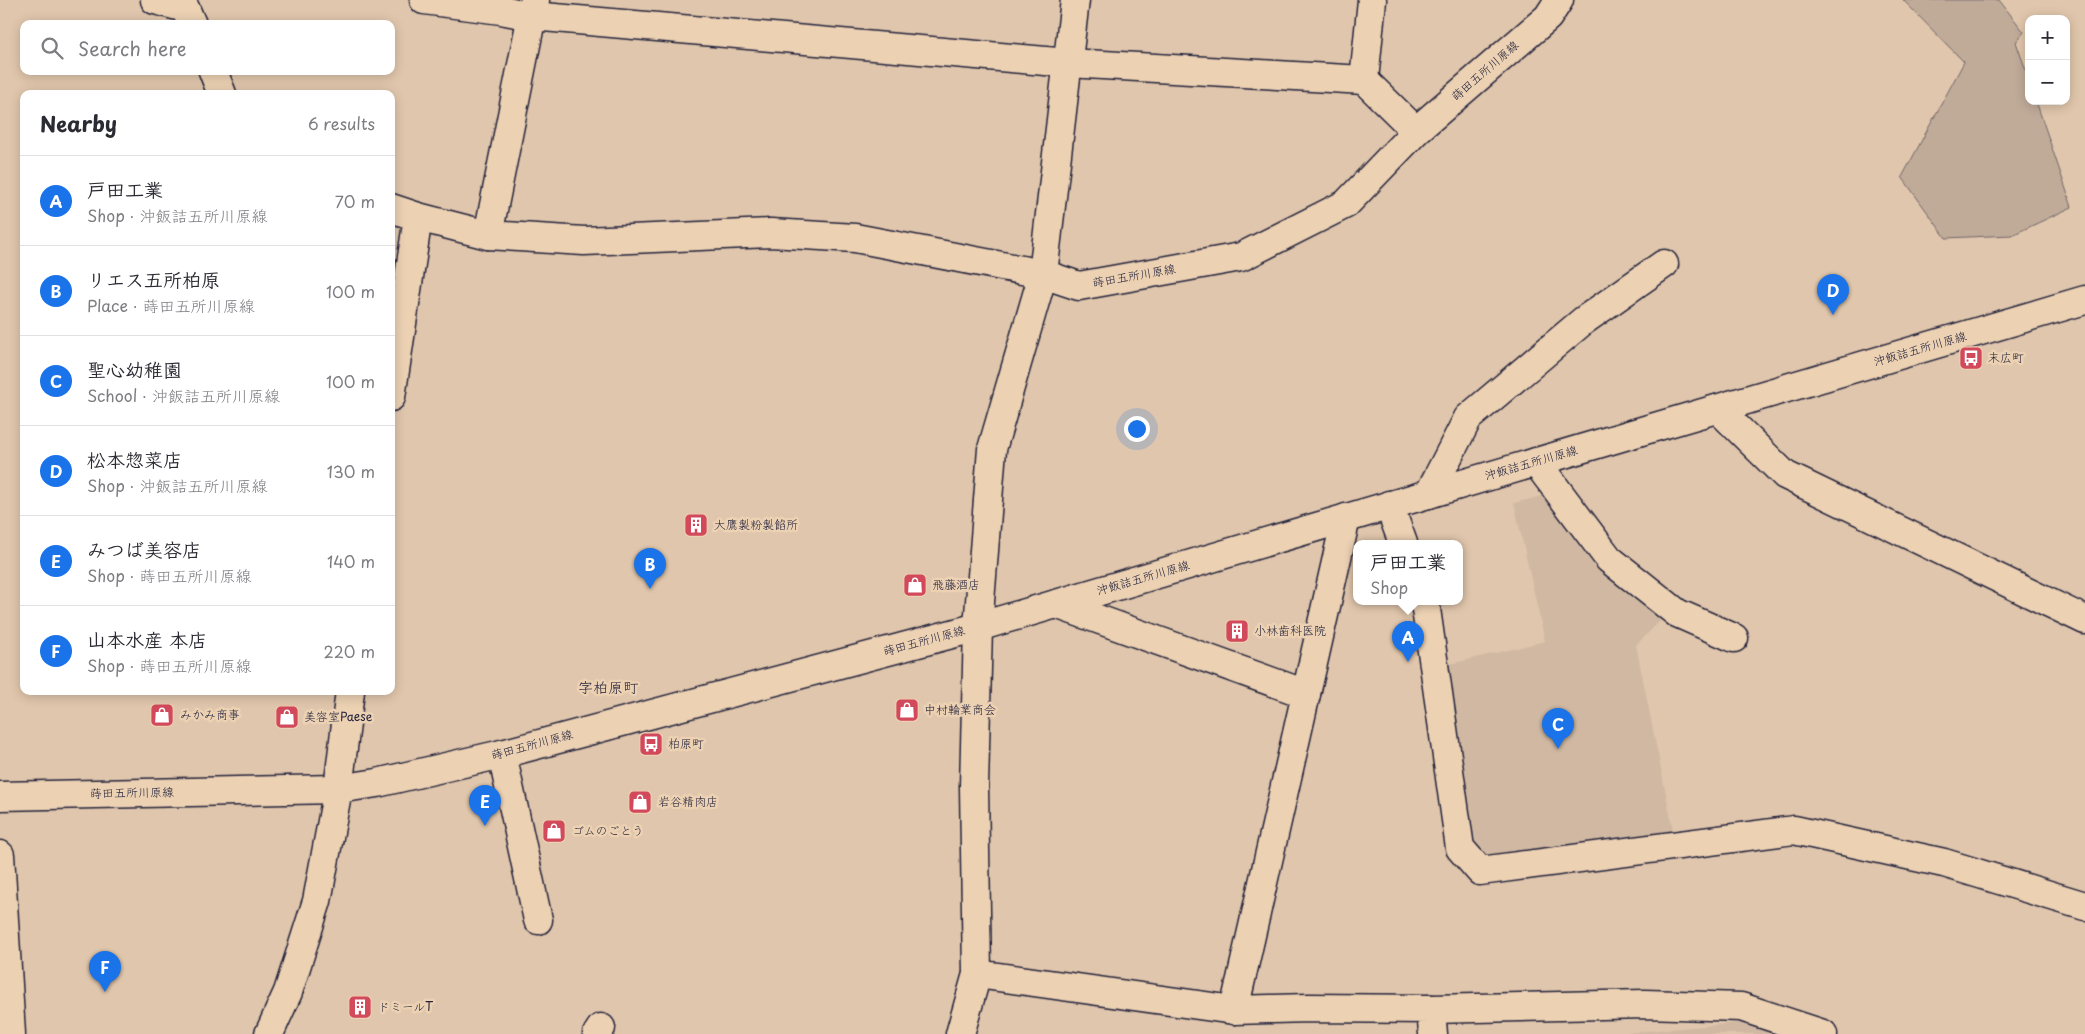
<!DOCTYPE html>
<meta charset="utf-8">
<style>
:root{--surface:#fff;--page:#f2f2f3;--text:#2b2b33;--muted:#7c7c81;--line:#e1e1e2;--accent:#1a73e8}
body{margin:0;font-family:"Playpen Sans","Klee One",sans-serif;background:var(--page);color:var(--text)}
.controls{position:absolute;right:15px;top:15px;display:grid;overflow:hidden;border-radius:10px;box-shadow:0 2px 12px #0003}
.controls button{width:45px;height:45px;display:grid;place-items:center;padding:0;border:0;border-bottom:1px solid var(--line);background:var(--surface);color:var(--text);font:25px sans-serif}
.you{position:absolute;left:1136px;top:428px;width:18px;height:18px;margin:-12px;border:4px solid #fff;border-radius:50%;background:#1a73e8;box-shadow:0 0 0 8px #1a73e833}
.badge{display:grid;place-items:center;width:32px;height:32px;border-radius:50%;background:var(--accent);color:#fff;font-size:16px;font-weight:700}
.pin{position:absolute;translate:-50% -41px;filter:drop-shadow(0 1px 2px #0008)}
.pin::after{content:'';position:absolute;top:26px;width:18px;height:15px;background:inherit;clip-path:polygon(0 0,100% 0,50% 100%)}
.popup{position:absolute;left:1353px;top:540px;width:110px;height:65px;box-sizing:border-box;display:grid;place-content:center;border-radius:10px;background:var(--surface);filter:drop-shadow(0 1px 4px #0005);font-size:16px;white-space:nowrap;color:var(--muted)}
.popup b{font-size:19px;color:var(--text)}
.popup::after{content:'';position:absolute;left:50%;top:100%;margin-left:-10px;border:10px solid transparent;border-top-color:var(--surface)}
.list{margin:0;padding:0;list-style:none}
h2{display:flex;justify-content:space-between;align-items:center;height:65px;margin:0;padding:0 20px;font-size:21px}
h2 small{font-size:16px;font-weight:400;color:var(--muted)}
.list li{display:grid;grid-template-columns:32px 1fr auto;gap:15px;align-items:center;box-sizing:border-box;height:90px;padding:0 20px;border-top:1px solid var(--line)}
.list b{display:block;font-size:19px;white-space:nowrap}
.list p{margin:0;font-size:16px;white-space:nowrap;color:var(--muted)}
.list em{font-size:16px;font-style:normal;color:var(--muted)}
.icon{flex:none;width:28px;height:28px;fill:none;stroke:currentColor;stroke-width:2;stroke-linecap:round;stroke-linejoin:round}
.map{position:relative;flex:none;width:2085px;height:1034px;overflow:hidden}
.search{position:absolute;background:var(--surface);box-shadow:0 2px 12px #0003;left:20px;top:20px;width:375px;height:55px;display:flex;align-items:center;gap:12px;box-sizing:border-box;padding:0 18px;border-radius:10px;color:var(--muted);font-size:19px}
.panel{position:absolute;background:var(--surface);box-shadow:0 2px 12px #0003;left:20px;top:90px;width:375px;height:605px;border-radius:10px}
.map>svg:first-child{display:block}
.built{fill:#d0b8a2}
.green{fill:#c0ab99;stroke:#71666a}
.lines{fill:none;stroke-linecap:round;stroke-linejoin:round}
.minor-casing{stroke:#22223b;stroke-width:31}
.major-casing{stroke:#22223b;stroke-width:31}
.minor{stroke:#ecd1b3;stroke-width:28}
.major{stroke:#ecd1b3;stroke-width:28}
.labels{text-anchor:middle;stroke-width:5;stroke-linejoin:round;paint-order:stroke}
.street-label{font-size:12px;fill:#22223b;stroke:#ecd1b3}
.poi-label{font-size:12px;fill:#22223b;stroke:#ecd1b3;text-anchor:start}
.quarter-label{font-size:15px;fill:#22223b;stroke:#ecd1b3}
</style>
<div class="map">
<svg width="2085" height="1034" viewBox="0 0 2085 1034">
<rect width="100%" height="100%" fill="#e0c6ac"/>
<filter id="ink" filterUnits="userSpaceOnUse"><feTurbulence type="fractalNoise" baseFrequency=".02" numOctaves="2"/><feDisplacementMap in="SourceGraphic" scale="10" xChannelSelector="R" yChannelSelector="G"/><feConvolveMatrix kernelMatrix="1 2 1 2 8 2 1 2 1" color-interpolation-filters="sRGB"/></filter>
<g filter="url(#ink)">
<!-- built -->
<g class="built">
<path d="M 1550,494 L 1663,618 L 1636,645 L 1674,834 L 1487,859 L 1472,839 L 1446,665 L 1545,641 L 1514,503 Z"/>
<path d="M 1748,1022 L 1786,1034 L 1615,1034 Z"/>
</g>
<!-- green -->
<path class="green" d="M 1903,0 L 1999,0 L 2024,32 L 2016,42 L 2029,79 L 2029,101 L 2036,101 L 2072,207 L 2012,235 L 1946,238 L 1902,177 L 1964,62 Z"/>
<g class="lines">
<!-- minor casing -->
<g class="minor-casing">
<g id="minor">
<path d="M 155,0 L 185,8 L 192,24"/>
<path d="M 424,0 L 501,10 L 532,16 L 1068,63 L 1364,80 L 1416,131"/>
<path d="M 213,71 L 222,94"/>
<path d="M 1364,80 L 1372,0"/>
<path d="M 391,208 L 418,217 L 391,397"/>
<path d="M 418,217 L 488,235 L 584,241 L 771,233 L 855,238 L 1043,274 L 1075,0"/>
<path d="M 488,235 L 535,0"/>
<path d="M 1718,409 L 1785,475 L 2085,620"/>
<path d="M 1536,462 L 1609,559 L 1677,613 L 1734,638"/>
<path d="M 1429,494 L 1468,418 L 1583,321 L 1664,264"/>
<path d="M 1389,505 L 1403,543"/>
<path d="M 1423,601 L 1426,609 L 1460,848 L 1480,871 L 1794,830 L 1944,863 L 2085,906"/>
<path d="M 1056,604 L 1306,694 L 1234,1010"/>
<path d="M 1306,694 L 1346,518"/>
<path d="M 502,754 L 538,920"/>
<path d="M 0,855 L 11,1034"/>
<path d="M 977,974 L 1234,1010 L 1309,1008 L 1431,1009 L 1433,1034"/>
<path d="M 1431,1009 L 1645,1004 L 1741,1007 L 1823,1034"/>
<path d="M 269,1034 L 288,992 L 317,901 L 338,789 L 350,691"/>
<path d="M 597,1034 L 601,1028"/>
<path d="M 960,1034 L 977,974 L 974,787 L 978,627"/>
</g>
</g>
<!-- major casing -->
<g class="major-casing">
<g id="major">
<path d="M 978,627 L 992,449 L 1043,274 L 1079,286 L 1241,257 L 1346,204 L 1416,131 L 1548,17 L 1559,0"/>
<path d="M 0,796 L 338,789 L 377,783 L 502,754 L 978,627 L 2085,300"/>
</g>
</g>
<!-- minor -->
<use href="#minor" class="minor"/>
<!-- major -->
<use href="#major" class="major"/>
</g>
</g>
<!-- icons -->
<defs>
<g id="bus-square" transform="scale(1.25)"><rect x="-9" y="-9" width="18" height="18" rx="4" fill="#d1495b" stroke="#ecd1b3"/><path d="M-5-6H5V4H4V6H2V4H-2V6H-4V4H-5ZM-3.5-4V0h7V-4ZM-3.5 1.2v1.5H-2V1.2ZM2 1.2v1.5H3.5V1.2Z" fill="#fff"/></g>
<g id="building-square" transform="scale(1.25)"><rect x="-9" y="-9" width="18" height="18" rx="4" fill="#d1495b" stroke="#ecd1b3"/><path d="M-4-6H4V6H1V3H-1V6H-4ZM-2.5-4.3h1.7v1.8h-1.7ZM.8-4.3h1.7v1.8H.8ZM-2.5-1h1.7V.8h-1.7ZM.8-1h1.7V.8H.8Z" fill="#fff"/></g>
<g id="shop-square" transform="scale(1.25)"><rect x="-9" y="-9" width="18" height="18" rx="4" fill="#d1495b" stroke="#ecd1b3"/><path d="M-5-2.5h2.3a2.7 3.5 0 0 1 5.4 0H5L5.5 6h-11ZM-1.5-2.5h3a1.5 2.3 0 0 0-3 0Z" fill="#fff"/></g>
</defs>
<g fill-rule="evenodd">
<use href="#bus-square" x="1971" y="358"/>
<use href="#building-square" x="696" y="525"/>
<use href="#shop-square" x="915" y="585"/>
<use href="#building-square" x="1237" y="631"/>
<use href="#shop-square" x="907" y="710"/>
<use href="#shop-square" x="162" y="715"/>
<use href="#shop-square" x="287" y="717"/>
<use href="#bus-square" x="651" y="744"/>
<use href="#shop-square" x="640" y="802"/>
<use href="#shop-square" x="554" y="831"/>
<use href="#building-square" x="360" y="1007"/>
</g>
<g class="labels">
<!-- street labels -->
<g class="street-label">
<text transform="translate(1485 71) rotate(-41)" y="4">蒔田五所川原線</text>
<text transform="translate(1134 276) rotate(-10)" y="4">蒔田五所川原線</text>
<text transform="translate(1920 349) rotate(-16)" y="4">沖飯詰五所川原線</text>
<text transform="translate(1531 463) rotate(-16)" y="4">沖飯詰五所川原線</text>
<text transform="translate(1143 578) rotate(-16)" y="4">沖飯詰五所川原線</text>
<text transform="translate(924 641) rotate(-15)" y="4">蒔田五所川原線</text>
<text transform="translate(532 745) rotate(-15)" y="4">蒔田五所川原線</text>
<text transform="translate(132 793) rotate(-1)" y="4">蒔田五所川原線</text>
</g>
<!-- poi labels -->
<g class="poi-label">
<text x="1988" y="362">末広町</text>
<text x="714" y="529">大鷹製粉製餡所</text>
<text x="932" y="589">飛藤酒店</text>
<text x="1254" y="635">小林歯科医院</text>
<text x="924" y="714">中村輪業商会</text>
<text x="180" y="719">みかみ商事</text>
<text x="304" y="721">美容室Paese</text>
<text x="668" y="748">柏原町</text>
<text x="658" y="806">岩谷精肉店</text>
<text x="572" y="835">ゴムのごとう</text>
<text x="378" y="1011">ドミールT</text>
</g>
<!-- quarter labels -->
<g class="quarter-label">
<text x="608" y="693">字柏原町</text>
</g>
</g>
</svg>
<div class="controls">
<button>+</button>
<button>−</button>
</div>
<div class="you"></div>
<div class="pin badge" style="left:1408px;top:662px">A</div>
<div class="popup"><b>戸田工業</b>Shop</div>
<div class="pin badge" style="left:650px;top:589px">B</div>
<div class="pin badge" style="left:1558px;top:749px">C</div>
<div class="pin badge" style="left:1833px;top:315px">D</div>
<div class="pin badge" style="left:485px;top:826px">E</div>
<div class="pin badge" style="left:105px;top:992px">F</div>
<div class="search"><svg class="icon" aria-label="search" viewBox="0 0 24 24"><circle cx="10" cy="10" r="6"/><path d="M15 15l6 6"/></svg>Search here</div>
<section class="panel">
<h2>Nearby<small>6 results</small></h2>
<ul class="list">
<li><span class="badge">A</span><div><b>戸田工業</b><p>Shop · 沖飯詰五所川原線</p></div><em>70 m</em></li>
<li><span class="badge">B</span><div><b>リエス五所柏原</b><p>Place · 蒔田五所川原線</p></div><em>100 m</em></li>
<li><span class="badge">C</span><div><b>聖心幼稚園</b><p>School · 沖飯詰五所川原線</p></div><em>100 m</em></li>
<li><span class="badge">D</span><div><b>松本惣菜店</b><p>Shop · 沖飯詰五所川原線</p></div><em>130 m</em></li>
<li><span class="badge">E</span><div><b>みつば美容店</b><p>Shop · 蒔田五所川原線</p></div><em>140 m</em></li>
<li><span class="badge">F</span><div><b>山本水産 本店</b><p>Shop · 蒔田五所川原線</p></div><em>220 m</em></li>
</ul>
</section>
</div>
